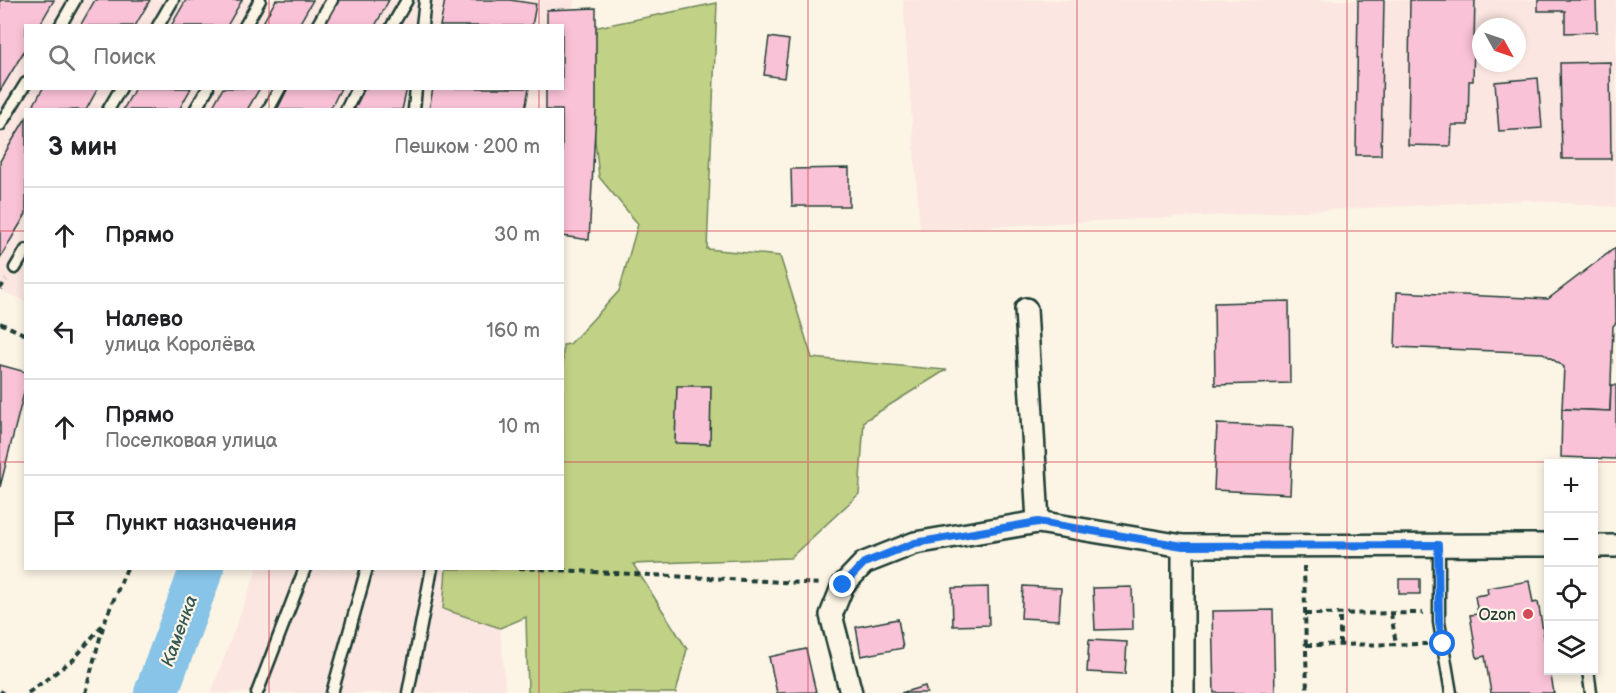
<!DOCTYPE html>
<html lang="ru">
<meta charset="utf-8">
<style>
:root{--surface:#fff;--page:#f2f2f2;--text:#202124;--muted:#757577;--line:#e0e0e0}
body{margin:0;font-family:"Balsamiq Sans",sans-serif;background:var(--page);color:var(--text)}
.controls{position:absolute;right:18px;bottom:18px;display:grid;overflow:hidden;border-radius:0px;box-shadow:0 3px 9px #0003}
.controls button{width:54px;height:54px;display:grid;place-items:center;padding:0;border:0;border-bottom:2px solid var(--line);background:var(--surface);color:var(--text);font:30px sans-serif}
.compass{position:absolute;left:1472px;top:18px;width:54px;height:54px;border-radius:50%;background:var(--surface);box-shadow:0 3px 9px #0003;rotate:130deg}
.stop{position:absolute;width:18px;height:18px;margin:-14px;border:4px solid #1a73e8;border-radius:50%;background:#fff}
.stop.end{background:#1a73e8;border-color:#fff;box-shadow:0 2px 6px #0008}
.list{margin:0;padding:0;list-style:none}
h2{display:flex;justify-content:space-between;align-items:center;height:78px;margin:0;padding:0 24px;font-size:26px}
h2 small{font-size:20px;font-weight:400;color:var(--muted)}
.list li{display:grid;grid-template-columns:39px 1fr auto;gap:18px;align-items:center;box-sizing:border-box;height:96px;padding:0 24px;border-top:2px solid var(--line)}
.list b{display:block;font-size:22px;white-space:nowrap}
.list p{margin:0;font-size:20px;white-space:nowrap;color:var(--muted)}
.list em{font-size:20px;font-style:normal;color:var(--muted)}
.icon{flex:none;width:33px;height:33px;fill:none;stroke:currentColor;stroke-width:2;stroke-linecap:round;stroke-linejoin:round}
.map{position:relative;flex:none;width:1616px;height:693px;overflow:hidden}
.search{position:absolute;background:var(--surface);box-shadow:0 3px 9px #0003;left:24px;top:24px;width:540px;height:66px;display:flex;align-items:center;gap:15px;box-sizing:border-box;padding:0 21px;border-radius:0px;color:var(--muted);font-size:22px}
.panel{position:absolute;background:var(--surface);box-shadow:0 3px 9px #0003;left:24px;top:108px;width:540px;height:462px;border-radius:0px}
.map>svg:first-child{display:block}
.built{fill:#fbe6e1;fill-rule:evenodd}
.green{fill:#c1d185;stroke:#70875c;stroke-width:1.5}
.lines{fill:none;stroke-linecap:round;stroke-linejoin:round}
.river{stroke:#87c4e7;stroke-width:44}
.building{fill:#fac2d7;stroke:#1f3d34;stroke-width:1.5}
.lane-casing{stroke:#1f3d34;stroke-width:15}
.street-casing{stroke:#1f3d34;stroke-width:26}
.path{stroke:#1f3d34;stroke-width:4;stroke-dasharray:6 4.5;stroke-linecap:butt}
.lane{stroke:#fcf5e5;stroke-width:10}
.street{stroke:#fcf5e5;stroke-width:21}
.route{stroke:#1a73e8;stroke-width:8}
.grid{fill:none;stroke:#d1495b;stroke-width:1.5;stroke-opacity:0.55}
.poi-dot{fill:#d1495b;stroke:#fcf5e5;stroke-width:2}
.labels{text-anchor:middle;stroke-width:4.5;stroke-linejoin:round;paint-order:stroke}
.poi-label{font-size:16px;fill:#1f3d34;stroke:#fcf5e5;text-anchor:end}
.water-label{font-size:18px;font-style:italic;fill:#345858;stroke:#fcf5e5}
</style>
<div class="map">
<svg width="1616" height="693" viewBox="0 0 1616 693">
<rect width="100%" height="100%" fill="#fcf5e5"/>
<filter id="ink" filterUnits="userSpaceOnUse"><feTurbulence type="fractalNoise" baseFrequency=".0167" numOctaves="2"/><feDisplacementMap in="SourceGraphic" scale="12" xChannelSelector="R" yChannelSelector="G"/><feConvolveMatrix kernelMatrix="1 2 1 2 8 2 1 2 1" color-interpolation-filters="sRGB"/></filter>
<g filter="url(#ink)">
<!-- built -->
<g class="built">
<path d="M 0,0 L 574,0 L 563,153 L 562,110 L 26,110 L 25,301 L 0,290 ZM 26,26 L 562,26 L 562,88 L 26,88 Z"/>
<path d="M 903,0 L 1616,0 L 1616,207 L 1526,200 L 920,230 ZM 1481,27 L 1517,27 L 1517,63 L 1481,63 Z"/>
<path d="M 257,569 L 446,569 L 443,609 L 500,628 L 506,693 L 211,693 Z"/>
</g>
<!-- green -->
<path class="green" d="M 717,3 L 707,249 L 780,256 L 812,358 L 946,370 L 864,421 L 859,494 L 790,558 L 633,564 L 687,649 L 676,693 L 528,693 L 526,617 L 500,628 L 443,609 L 446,569 L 562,568 L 563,345 L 570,344 L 619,291 L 638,224 L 599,177 L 583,30 Z"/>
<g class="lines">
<!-- river -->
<path class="river" d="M 156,693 L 202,568"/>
</g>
<!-- building -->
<g class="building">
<path d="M 0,0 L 54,0 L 39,26 L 26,26 L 26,48 L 0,91 Z"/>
<path d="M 95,0 L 150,0 L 135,26 L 80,26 Z"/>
<path d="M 186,0 L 242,0 L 227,26 L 171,26 Z"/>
<path d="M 276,0 L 313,0 L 298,26 L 261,26 Z"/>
<path d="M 337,0 L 389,0 L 375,26 L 323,26 Z"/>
<path d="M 445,0 L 510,0 L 536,4 L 532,26 L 440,26 Z"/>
<path d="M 1358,0 L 1384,0 L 1381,155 L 1356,155 Z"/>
<path d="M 1410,0 L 1475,0 L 1473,81 L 1469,81 L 1468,125 L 1452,125 L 1451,146 L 1408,145 Z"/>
<path d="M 1538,0 L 1596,0 L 1597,32 L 1565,33 L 1565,11 L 1538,11 Z"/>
<path d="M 596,8 L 596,111 L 589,240 L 562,236 L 562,110 L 546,110 L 546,88 L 562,88 L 562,26 L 547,26 L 547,10 Z"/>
<path d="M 769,37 L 789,40 L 784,78 L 764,75 Z"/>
<path d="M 1610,62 L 1611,159 L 1562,159 L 1560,63 Z"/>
<path d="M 1538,78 L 1542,128 L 1499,131 L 1495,82 Z"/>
<path d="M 43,88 L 98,88 L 86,110 L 31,110 Z"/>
<path d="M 135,88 L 191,88 L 179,110 L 123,110 Z"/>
<path d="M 223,88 L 260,88 L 247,110 L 211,110 Z"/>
<path d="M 288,88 L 341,88 L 330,110 L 277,110 Z"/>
<path d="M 365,88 L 407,88 L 402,110 L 354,110 Z"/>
<path d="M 433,88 L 529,88 L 525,110 L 429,110 Z"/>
<path d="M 26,118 L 26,214 L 0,258 L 0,161 Z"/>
<path d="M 849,168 L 849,206 L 792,206 L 791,169 Z"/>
<path d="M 1615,248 L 1616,323 L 1613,326 L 1610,411 L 1562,409 L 1564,367 L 1543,353 L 1395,347 L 1397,292 L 1548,299 Z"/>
<path d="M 1289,301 L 1290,383 L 1215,385 L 1214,303 Z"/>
<path d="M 0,365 L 26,372 L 26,385 L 0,487 Z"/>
<path d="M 1611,385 L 1616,385 L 1616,459 L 1561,457 L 1562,409 L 1610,411 Z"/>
<path d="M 677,386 L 711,386 L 710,444 L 675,443 Z"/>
<path d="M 1217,424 L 1293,427 L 1290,494 L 1214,490 Z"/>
<rect x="1399" y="579" width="21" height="15"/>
<path d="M 1529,581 L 1533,603 L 1538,602 L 1554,693 L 1491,693 L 1485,656 L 1477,658 L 1470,615 L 1478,614 L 1475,596 L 1488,594 L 1487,588 Z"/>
<path d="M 1023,586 L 1061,588 L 1059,620 L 1021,618 Z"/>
<path d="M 988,587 L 989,625 L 953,626 L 952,588 Z"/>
<path d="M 1132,587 L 1133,629 L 1095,630 L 1093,588 Z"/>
<path d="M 1273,610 L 1275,693 L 1214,693 L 1212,611 Z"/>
<path d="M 898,619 L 903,648 L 861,656 L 856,627 Z"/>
<path d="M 1089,640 L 1127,642 L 1125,674 L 1087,672 Z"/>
<path d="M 806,649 L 816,692 L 777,693 L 769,657 Z"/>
<path d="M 925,686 L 927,693 L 901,693 Z"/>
</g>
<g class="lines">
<!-- lane casing -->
<g class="lane-casing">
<g id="lane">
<path d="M 60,26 L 75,0"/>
<path d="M 158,26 L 173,0"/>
<path d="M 245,26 L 260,0"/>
<path d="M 317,26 L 332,0"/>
<path d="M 392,26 L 407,0"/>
<path d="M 422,26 L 425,0"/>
<path d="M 108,110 L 121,88"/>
<path d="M 195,110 L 208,88"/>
<path d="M 268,110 L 280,88"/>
<path d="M 346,110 L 357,88"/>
<path d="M 414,110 L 416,88"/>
<path d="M 0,125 L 26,83"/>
<path d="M 15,268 L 26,250"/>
<path d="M 1439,545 L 1439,622 L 1451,693"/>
<path d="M 1588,670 L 1591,693"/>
<path d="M 257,693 L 305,568"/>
<path d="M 332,693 L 367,568"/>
<path d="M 408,693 L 432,568"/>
</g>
</g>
<!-- street casing -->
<g class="street-casing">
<g id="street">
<path d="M 1026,309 L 1038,522"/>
<path d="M 1594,546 L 1616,546"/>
<path d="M 851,693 L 831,615 L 843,585 L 864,563 L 915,543 L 1038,522 L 1183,546 L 1548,545"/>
<path d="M 1183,693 L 1183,546"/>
</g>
</g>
<!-- path -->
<g class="path">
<path d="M 0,289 L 6,280"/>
<path d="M 0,323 L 26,335"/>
<path d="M 1304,566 L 1307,693"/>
<path d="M 519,568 L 821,584"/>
<path d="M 1391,613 L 1396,644"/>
<path d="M 1305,614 L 1423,613"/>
<path d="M 1306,645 L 1427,644"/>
<path d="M 1340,645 L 1340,614"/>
<path d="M 0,691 L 3,693"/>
<path d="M 28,693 L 74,659 L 104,623 L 127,568"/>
<path d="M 85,693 L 103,627"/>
</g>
<!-- lane -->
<use href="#lane" class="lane"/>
<!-- street -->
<use href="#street" class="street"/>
</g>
</g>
<g class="lines" filter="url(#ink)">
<!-- route -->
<path class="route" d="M 843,585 L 864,563 L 915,543 L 1038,522 L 1183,546 L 1438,545 L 1439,622 L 1443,644"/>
</g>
<!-- grid -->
<path class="grid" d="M 269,0 L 269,26M 539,0 L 539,26M 808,0 L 808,693M 1077,0 L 1077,693M 1347,0 L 1347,693M 269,88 L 269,110M 539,88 L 539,110M 0,231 L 26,231M 562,231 L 1616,231M 0,462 L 26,462M 562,462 L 1616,462M 269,568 L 269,693M 539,568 L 539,693"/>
<!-- markers -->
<circle class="poi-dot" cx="1528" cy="614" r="6"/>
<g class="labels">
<!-- poi labels -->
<g class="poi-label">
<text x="1516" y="620">Ozon</text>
</g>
<!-- water labels -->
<g class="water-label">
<text transform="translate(179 631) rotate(-70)" y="6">Каменка</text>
</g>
</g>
</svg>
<div class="controls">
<button>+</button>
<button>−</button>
<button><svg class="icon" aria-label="locate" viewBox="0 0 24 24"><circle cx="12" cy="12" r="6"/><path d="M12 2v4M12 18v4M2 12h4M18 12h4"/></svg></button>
<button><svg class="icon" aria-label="layers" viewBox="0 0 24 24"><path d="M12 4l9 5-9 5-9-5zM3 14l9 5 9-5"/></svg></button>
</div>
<svg class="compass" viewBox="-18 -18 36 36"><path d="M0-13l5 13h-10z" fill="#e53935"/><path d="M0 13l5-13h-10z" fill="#757577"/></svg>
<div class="stop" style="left:1443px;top:644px"></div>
<div class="stop end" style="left:843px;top:585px"></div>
<div class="search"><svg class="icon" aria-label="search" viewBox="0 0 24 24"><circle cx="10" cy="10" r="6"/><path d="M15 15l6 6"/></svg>Поиск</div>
<section class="panel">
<h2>3 мин<small>Пешком · 200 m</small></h2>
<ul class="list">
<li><svg class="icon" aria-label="ahead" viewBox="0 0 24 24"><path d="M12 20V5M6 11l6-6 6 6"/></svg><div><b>Прямо</b></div><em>30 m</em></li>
<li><svg class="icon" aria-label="left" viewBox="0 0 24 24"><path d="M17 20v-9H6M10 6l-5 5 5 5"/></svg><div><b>Налево</b><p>улица Королёва</p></div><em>160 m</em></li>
<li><svg class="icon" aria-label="ahead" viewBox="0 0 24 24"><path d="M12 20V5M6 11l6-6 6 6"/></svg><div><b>Прямо</b><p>Поселковая улица</p></div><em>10 m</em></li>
<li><svg class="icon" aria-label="arrive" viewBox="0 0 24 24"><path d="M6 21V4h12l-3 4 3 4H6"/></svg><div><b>Пункт назначения</b></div></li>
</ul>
</section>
</div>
